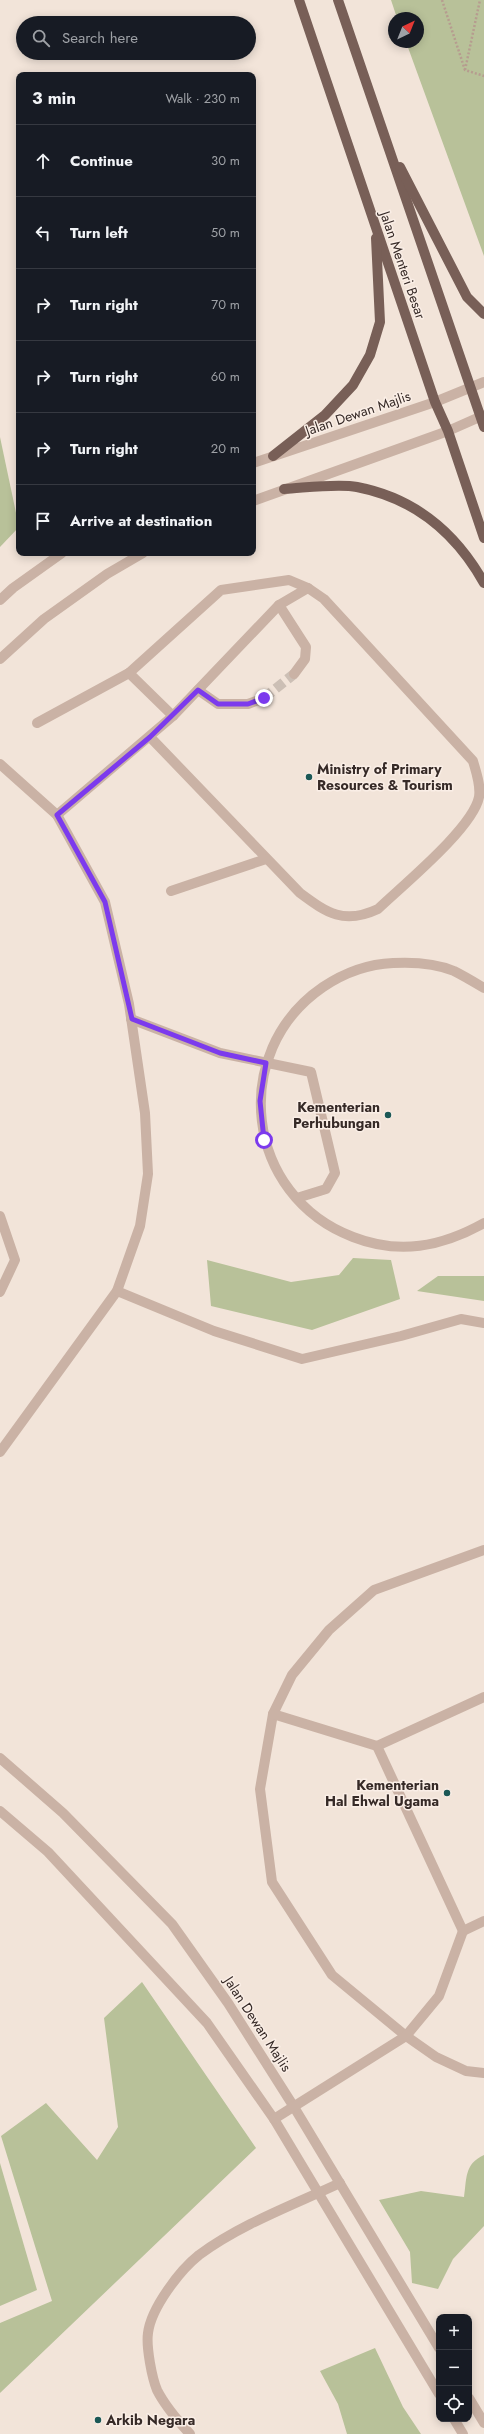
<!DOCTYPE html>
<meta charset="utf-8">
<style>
:root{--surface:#171b24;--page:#242831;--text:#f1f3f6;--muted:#9ea1a6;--line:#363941}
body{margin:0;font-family:Jost,sans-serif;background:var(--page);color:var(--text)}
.controls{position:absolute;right:12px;bottom:12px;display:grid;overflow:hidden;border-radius:8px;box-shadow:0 2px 10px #0003}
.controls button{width:36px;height:36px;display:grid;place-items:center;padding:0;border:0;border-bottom:1px solid var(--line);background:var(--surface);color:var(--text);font:20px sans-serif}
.compass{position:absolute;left:388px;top:12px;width:36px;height:36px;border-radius:50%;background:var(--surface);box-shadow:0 2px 10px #0003;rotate:43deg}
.stop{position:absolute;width:12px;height:12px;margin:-9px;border:3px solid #7c3aed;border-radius:50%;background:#fff}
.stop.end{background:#7c3aed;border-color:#fff;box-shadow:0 1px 4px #0008}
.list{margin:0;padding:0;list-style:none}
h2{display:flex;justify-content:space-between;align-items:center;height:52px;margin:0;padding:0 16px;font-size:17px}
h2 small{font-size:13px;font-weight:400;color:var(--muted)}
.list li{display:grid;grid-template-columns:26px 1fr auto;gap:12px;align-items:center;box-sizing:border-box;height:72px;padding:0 16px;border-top:1px solid var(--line)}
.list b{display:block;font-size:15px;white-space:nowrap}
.list em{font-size:13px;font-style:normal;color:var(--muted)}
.icon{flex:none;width:22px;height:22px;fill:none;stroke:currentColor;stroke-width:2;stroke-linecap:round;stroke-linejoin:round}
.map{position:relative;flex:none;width:484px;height:2434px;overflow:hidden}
.search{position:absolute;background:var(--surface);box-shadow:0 2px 10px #0003;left:16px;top:16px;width:240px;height:44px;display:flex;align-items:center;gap:10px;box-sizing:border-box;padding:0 14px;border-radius:22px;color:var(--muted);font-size:15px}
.panel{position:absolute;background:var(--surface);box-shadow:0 2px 10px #0003;left:16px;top:72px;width:240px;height:484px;border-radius:8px}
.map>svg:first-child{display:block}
.green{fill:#b8c199}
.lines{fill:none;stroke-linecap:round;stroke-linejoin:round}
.minor-tunnel{stroke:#ccbfb5;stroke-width:10;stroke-dasharray:10 5;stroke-linecap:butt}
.path{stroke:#b69c8f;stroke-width:2.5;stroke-dasharray:2 2;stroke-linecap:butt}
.minor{stroke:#cab2a5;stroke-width:10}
.major{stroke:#785f57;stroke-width:10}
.route{stroke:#7c3aed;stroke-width:5}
.poi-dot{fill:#1b5856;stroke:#faeee6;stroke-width:1.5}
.labels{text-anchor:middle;stroke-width:3;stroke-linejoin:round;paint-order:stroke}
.street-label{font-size:14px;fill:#362a27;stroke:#faeee6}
.poi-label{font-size:14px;font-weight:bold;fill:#362a27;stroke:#faeee6;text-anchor:start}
</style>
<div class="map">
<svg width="484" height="2434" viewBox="0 0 484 2434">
<rect width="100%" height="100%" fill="#f2e4d9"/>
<!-- green -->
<g class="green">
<path d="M 391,0 L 484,0 L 484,256 L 406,42 L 418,42 L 418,18 L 397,18 Z"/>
<path d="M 0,437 L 19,527 L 0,547 Z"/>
<path d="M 353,1258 L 391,1260 L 400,1299 L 312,1330 L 211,1306 L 207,1260 L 291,1282 L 339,1275 Z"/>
<path d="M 438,1276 L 484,1276 L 484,1301 L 417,1291 Z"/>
<path d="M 142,1982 L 256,2148 L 0,2393 L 0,2323 L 52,2301 L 1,2136 L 46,2103 L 97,2160 L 118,2127 L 104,2018 Z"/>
<path d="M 484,2155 L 484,2226 L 453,2259 L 438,2289 L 412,2283 L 410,2252 L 379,2200 L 421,2191 L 464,2197 C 467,2179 464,2164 484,2155 Z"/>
<path d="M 0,2163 L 37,2290 L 0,2306 Z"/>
<path d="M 375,2348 L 403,2407 L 421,2434 L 347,2434 L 338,2404 L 320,2371 Z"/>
</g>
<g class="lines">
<!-- minor-tunnel -->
<path class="minor-tunnel" d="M 264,698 L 294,674"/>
<!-- path -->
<g class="path">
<path d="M 442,0 L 465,70 L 484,76"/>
<path d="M 465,70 L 480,0"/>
</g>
<!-- minor -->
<g class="minor">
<path d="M 253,463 L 435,402 L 484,382"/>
<path d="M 253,501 L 448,431 L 484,415"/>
<path d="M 0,600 L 13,588 L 62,553"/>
<path d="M 279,605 L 306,647 L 305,659 L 294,674"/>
<path d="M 0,659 L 44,619 L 107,574 L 143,553"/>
<path d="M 198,690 L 218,704 L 248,704 L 264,698"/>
<path d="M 173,716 L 129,673 L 221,590 L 289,580 L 308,588"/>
<path d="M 37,723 L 129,673"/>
<path d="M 0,764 L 57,815 L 105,902 L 129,1004 L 145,1113 L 148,1174 L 140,1226 L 117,1291 L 0,1452"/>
<path d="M 57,815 L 173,716 L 279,605 L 308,588 L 324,599 L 473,761 C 476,772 481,785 479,797 C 473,828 403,885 378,909 C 344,925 327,913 300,893 L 150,737"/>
<path d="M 171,891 L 266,859"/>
<path d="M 484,988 C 474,982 464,976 454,971 C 435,963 412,962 393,963 C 367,964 344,973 323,987 C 228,1052 245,1196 353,1237 C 399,1255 441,1247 484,1223"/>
<path d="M 131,1019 L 220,1053 L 311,1072 L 335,1173 L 326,1189 L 297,1198"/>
<path d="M 0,1216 L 15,1260 L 0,1292"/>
<path d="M 117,1291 L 214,1331 L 302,1359 L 401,1336 L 461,1319 L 484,1323"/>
<path d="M 484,1550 L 374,1590 L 329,1630 L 292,1675 L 273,1714 L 260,1789 L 272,1882 L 332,1975 L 406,2036 L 436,2057 L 466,2071 L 484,2073"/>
<path d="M 484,1697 L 377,1746 L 463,1931 L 484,1921"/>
<path d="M 273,1714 L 377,1746"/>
<path d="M 0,1758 L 63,1813 L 172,1924 L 228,2003 L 294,2107 L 439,2348"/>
<path d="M 0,1811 L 48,1852 L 207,2023 L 274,2119 L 439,2394"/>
<path d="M 274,2119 L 406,2036 L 439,1996 L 463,1931"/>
<path d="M 469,2398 L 484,2423"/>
<path d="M 454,2419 L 463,2434"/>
<path d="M 190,2434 C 178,2421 165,2406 157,2390 C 152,2378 146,2347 148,2333 C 151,2308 180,2270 199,2255 C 241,2224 293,2205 340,2183"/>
</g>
<!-- major -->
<g class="major">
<path d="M 299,0 L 435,402 L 448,431 L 484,538"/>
<path d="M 338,0 L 484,427"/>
<path d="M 400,167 L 467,297 L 484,314"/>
<path d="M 273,456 L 325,415 L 353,385 L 370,355 L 380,322 L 376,238"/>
<path d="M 284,489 C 304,488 338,483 357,487 C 414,498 456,533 484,583"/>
</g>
</g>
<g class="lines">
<!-- route -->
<path class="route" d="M 264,698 L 248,704 L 218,704 L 198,690 L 150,737 L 57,815 L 105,902 L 132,1019 L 220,1053 L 266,1063 L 260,1101 L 264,1140"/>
</g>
<!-- markers -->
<g class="poi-dot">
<circle cx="309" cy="777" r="4"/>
<circle cx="388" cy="1115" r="4"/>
<circle cx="447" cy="1793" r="4"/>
<circle cx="98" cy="2420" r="4"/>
</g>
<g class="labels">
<!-- street labels -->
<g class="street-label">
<text transform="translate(403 265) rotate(71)" y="5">Jalan Menteri Besar</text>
<text transform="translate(358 413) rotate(-19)" y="5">Jalan Dewan Majlis</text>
<text transform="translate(258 2024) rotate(57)" y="5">Jalan Dewan Majlis</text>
</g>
<!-- poi labels -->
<g class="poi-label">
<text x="317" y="774">Ministry of Primary<tspan x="317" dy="16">Resources &amp; Tourism</tspan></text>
<text x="380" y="1112" text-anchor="end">Kementerian<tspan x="380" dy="16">Perhubungan</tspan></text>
<text x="439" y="1790" text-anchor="end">Kementerian<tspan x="439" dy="16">Hal Ehwal Ugama</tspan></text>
<text x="106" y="2425">Arkib Negara</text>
</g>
</g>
</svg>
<div class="controls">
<button>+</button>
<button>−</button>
<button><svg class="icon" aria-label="locate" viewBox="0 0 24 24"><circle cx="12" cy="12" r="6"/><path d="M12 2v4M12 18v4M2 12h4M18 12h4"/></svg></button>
</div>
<svg class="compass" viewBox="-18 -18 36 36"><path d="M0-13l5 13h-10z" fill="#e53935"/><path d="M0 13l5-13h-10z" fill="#9ea1a6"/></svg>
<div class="stop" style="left:264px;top:1140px"></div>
<div class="stop end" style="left:264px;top:698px"></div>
<div class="search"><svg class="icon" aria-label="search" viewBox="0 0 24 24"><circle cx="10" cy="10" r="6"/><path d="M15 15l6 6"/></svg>Search here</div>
<section class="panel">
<h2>3 min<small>Walk · 230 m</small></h2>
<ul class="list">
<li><svg class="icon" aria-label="ahead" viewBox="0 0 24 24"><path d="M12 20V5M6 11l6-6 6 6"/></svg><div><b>Continue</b></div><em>30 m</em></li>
<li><svg class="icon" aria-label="left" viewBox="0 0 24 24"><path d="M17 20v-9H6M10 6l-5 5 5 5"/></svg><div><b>Turn left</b></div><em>50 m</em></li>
<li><svg class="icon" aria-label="right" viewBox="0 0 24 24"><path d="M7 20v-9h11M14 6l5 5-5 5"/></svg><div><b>Turn right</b></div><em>70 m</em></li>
<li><svg class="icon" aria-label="right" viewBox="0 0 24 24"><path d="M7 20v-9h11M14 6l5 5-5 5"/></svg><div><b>Turn right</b></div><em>60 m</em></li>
<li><svg class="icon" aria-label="right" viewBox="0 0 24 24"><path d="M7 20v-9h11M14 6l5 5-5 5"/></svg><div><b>Turn right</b></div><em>20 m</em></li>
<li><svg class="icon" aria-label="arrive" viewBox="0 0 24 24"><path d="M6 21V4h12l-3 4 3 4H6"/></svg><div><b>Arrive at destination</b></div></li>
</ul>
</section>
</div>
